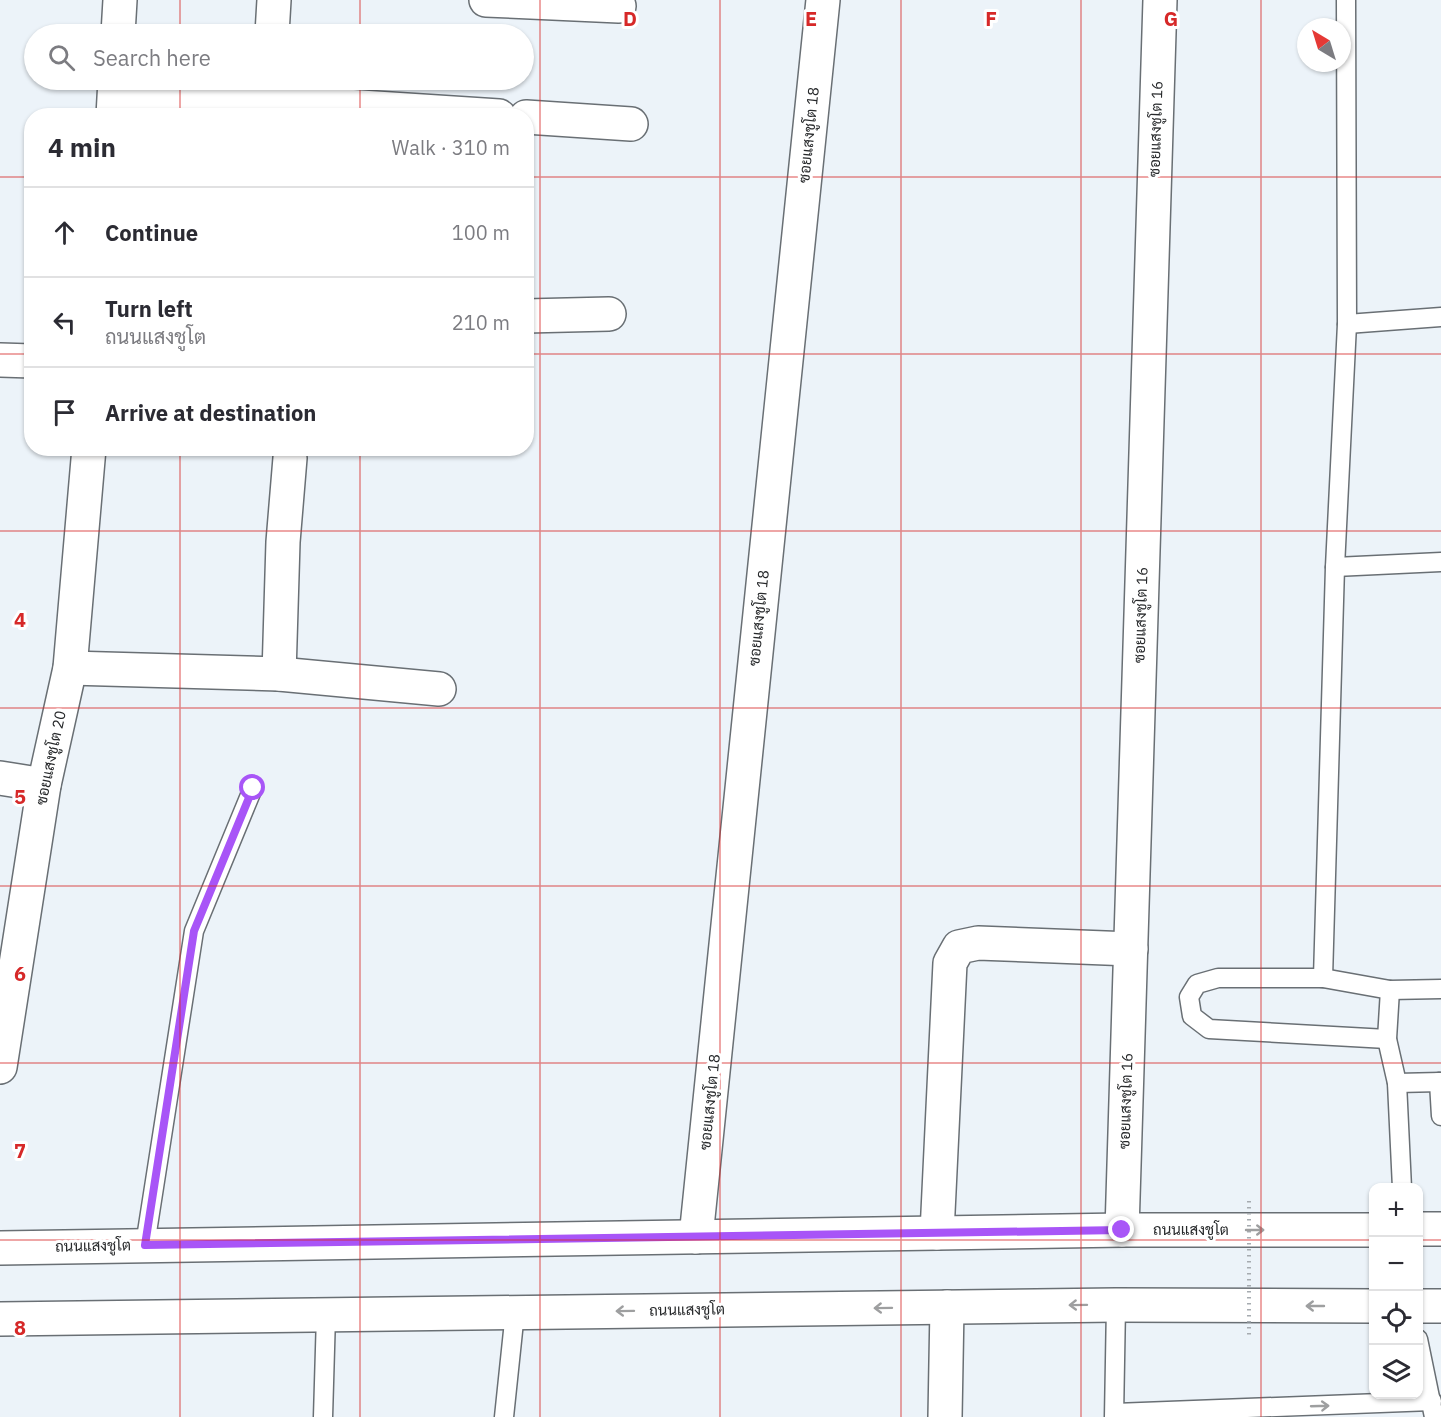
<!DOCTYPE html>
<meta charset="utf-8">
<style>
:root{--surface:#fff;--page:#f2f2f3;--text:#2b2b33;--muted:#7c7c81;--line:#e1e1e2}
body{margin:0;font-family:"IBM Plex Sans",Sarabun,sans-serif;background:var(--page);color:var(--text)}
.controls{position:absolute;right:18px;bottom:18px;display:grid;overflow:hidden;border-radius:12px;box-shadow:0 2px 4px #0004}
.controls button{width:54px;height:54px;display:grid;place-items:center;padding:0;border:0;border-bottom:2px solid var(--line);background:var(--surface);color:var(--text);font:30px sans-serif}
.compass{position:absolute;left:1297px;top:18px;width:54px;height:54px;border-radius:50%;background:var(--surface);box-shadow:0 2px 4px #0004;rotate:322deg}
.stop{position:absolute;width:18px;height:18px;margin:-14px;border:4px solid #a855f7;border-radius:50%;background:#fff}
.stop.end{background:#a855f7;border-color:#fff;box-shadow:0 2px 6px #0008}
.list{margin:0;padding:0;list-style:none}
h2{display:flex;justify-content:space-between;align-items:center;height:78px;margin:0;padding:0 24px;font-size:26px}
h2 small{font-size:20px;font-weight:400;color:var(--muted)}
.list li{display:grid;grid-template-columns:39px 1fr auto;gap:18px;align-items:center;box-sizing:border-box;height:90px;padding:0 24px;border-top:2px solid var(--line)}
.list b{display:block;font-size:22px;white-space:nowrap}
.list p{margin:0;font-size:20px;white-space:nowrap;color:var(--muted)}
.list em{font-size:20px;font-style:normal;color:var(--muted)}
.icon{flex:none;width:33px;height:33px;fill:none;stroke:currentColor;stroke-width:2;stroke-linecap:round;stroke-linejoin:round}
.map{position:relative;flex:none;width:1441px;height:1417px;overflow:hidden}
.search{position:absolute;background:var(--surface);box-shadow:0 2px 4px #0004;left:24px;top:24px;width:510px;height:66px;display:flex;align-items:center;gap:15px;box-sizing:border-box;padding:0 21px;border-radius:33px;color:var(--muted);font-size:22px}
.panel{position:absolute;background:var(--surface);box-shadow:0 2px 4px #0004;left:24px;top:108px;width:510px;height:348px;border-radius:24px}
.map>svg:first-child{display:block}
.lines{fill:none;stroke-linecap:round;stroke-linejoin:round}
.service-casing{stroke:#696f74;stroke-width:21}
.minor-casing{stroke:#696f74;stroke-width:36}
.tertiary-casing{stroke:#696f74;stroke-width:36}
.secondary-casing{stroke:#696f74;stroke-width:36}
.service{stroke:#fff;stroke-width:18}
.minor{stroke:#fff;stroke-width:33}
.tertiary{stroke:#fff;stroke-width:33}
.secondary{stroke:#fff;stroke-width:33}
.path-bridge{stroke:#a6abb0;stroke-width:4;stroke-dasharray:1.5 4.5;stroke-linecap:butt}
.oneway{stroke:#9e9fa0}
.route{stroke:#a855f7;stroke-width:8}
.grid{fill:none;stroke:#d62828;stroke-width:1.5;stroke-opacity:0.55}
.labels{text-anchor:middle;stroke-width:6;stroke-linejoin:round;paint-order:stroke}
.street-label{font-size:15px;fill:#27292b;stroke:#fff}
.grid-label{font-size:20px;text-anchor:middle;font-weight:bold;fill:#d62828;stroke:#fff;stroke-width:6;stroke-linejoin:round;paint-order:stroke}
</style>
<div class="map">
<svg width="1441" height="1417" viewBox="0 0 1441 1417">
<rect width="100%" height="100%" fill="#ecf3f9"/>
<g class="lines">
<!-- service casing -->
<g class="service-casing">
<g id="service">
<path d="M 1347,324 L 1441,317"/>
<path d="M 1335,567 L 1441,562"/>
<path d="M 1323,978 L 1335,567 L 1347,324 L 1346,0"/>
<path d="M 1390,990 L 1387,1039 L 1397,1083 L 1402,1188"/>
<path d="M 1387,1039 L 1209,1029 L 1192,1016 L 1189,997 L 1197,984 L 1218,978 L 1323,978 L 1390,990 L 1441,989"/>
<path d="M 1439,1082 L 1441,1116"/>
<path d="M 1397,1083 L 1441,1082"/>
<path d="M 145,1245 L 194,931 L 253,788"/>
<path d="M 1418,1339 L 1434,1417"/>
<path d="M 1115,1413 L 1432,1401"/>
<path d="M 323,1417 L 326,1315"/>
<path d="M 504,1417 L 515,1312"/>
<path d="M 1114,1417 L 1116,1305"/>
</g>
</g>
<!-- minor casing -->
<g class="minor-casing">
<g id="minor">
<path d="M 486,0 L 619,6"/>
<path d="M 272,34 L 274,0"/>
<path d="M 115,95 L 268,101 L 499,116"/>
<path d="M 526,117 L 631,124"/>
<path d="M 526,316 L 609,314"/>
<path d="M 0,360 L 32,361"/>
<path d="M 70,668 L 279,674 L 439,689"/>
<path d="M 279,674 L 283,542 L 290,458"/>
<path d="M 0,778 L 44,785"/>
<path d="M 1122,1230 L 1160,0"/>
<path d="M 937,1233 L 950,963 L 959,947 L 978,943 L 1131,949"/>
<path d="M 696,1237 L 823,0"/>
<path d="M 945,1417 L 947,1307"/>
</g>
</g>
<!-- tertiary casing -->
<g class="tertiary-casing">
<g id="tertiary">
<path d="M 118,34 L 120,0"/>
<path d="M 113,116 L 115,80"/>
<path d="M 0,1067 L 44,785 L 70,668 L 89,448"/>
</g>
</g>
<!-- secondary casing -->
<g class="secondary-casing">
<g id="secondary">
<path d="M 1418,1229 L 1441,1229"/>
<path d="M 0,1248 L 1122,1230 L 1374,1230"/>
<path d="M 1418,1306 L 1441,1306"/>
<path d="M 0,1319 L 1116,1305 L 1374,1306"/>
</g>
</g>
<!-- service -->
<use href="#service" class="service"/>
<!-- minor -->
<use href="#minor" class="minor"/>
<!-- tertiary -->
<use href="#tertiary" class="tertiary"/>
<!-- secondary -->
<use href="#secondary" class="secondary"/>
<!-- path-bridge -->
<path class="path-bridge" d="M 1249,1201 L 1249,1335"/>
</g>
<!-- one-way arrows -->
<defs><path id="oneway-shaft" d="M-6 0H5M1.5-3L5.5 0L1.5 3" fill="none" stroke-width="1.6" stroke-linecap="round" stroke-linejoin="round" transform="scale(1.5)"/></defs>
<g class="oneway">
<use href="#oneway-shaft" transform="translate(1255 1230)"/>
<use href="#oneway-shaft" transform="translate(1078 1305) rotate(179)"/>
<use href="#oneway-shaft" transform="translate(1315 1306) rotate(-180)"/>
<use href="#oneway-shaft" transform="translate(883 1308) rotate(179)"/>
<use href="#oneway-shaft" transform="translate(625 1311) rotate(179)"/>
<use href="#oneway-shaft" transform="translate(1320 1406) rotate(-2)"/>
</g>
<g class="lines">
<!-- route -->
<path class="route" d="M 253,788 L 194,931 L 145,1245 L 1122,1230"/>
</g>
<!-- grid -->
<path class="grid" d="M 180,0 L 180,34M 360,0 L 360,34M 540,0 L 540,1417M 720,0 L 720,1417M 901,0 L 901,1417M 1081,0 L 1081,1417M 1261,0 L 1261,1417M 180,80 L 180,116M 360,80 L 360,116M 0,177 L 32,177M 526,177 L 1441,177M 0,354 L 32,354M 526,354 L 1441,354M 180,448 L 180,1417M 360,448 L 360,1417M 0,531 L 1441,531M 0,708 L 1441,708M 0,886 L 1441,886M 0,1063 L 1441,1063M 0,1240 L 1374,1240M 1418,1240 L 1441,1240"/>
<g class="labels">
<!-- street labels -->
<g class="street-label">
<text transform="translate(1156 129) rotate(-88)" y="5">ซอยแสงชูโต 16</text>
<text transform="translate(809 135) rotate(-84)" y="5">ซอยแสงชูโต 18</text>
<text transform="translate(1141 615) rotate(-88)" y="5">ซอยแสงชูโต 16</text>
<text transform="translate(759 618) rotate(-84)" y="5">ซอยแสงชูโต 18</text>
<text transform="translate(51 758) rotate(-78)" y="5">ซอยแสงชูโต 20</text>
<text transform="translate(1126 1101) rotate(-88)" y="5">ซอยแสงชูโต 16</text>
<text transform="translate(710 1102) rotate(-84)" y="5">ซอยแสงชูโต 18</text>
<text x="1191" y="1235">ถนนแสงชูโต</text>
<text transform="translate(93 1246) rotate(-1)" y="5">ถนนแสงชูโต</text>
<text transform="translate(687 1310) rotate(-1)" y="5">ถนนแสงชูโต</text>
</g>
</g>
<g class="grid-label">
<text x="630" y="26">D</text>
<text x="811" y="26">E</text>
<text x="991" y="26">F</text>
<text x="1171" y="26">G</text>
<text x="20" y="627">4</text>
<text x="20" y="804">5</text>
<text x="20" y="981">6</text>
<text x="20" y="1158">7</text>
<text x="20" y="1335">8</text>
</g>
</svg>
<div class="controls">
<button>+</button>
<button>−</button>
<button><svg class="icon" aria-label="locate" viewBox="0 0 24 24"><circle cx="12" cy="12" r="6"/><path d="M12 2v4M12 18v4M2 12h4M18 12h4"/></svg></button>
<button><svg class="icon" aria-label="layers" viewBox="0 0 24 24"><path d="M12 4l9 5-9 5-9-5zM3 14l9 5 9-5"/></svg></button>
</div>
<svg class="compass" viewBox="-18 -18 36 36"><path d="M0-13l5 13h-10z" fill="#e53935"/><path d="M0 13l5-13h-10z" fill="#7c7c81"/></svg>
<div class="stop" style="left:253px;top:788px"></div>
<div class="stop end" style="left:1122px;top:1230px"></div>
<div class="search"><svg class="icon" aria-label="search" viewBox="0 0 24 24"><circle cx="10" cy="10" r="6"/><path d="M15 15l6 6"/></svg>Search here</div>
<section class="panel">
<h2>4 min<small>Walk · 310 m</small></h2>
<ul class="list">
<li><svg class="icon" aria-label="ahead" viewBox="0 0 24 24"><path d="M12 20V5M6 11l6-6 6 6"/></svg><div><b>Continue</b></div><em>100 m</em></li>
<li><svg class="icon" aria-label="left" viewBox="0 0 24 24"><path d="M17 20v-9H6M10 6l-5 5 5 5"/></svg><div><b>Turn left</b><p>ถนนแสงชูโต</p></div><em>210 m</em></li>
<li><svg class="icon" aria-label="arrive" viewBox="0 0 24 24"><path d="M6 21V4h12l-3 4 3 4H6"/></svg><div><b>Arrive at destination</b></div></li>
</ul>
</section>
</div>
